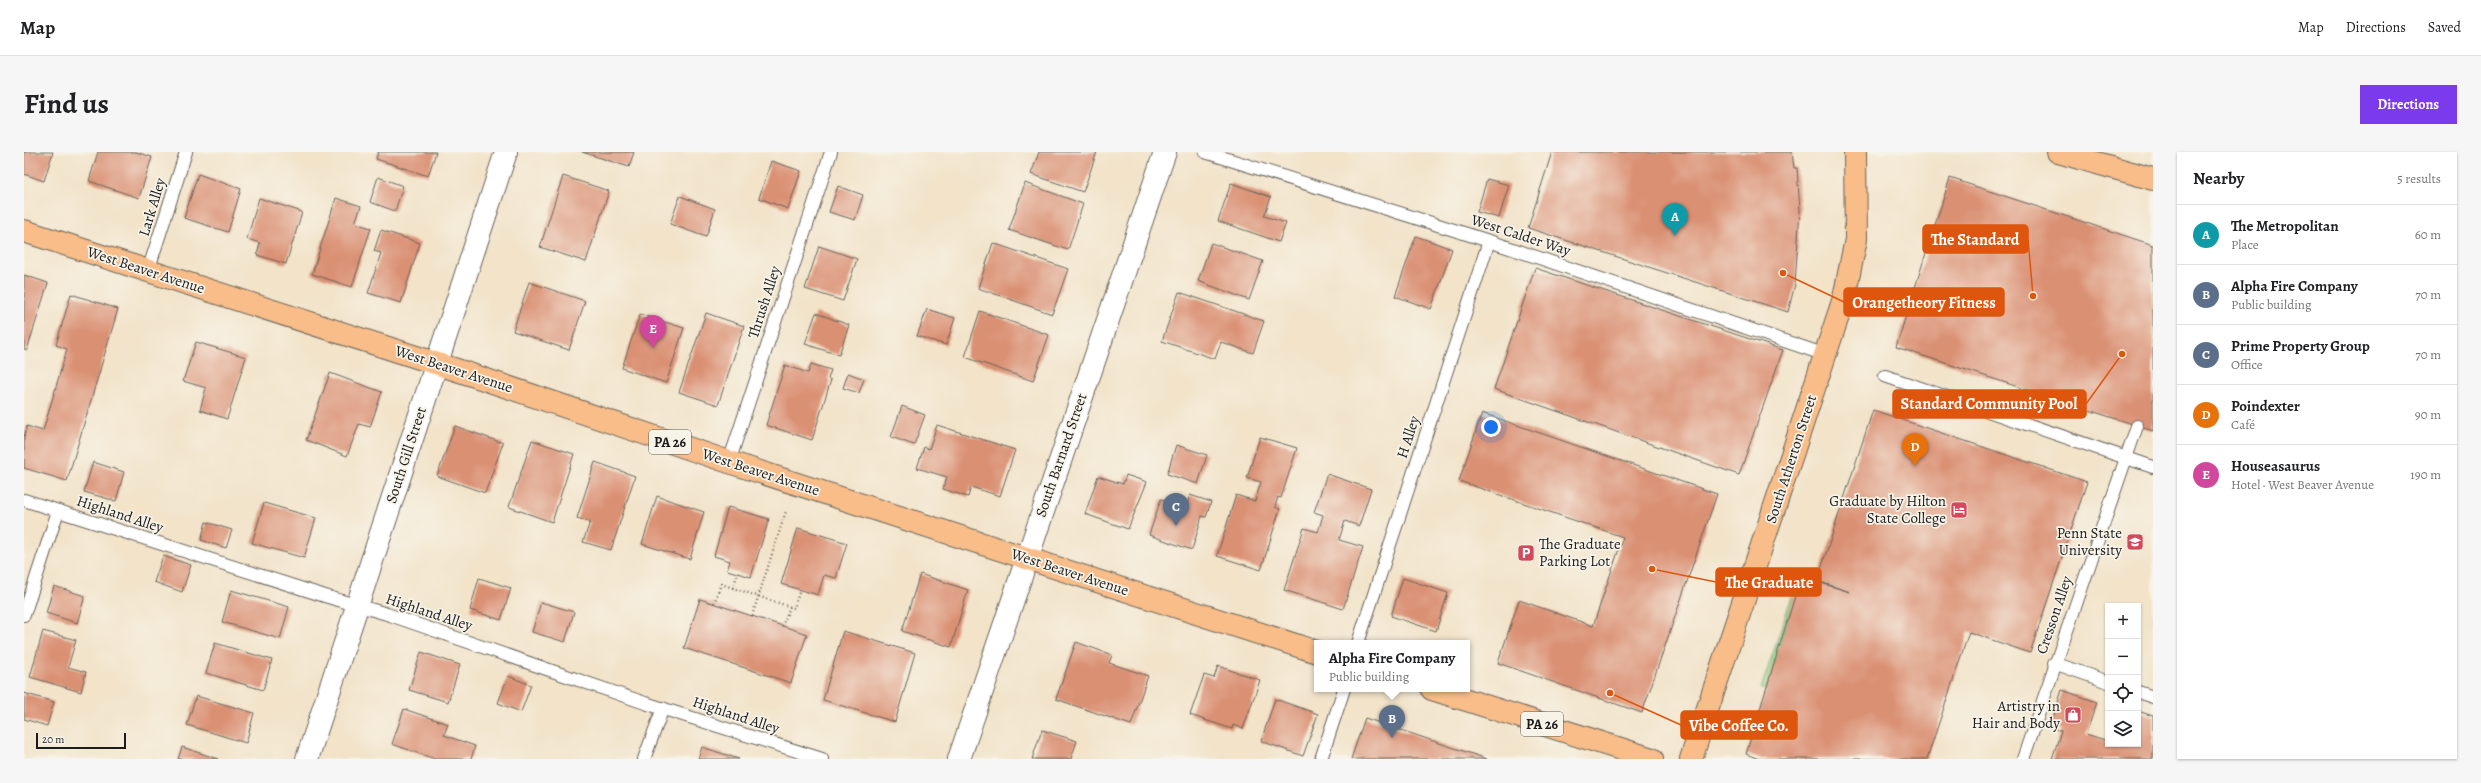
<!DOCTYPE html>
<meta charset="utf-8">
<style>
:root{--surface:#fff;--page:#f6f6f6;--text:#202124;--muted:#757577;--line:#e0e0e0;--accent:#7c3aed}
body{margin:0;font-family:Alegreya,serif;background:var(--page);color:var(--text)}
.controls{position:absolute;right:12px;bottom:12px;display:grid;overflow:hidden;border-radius:0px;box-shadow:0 1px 3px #0004}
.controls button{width:36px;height:36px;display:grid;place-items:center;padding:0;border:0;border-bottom:1px solid var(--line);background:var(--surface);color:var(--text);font:20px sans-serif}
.scale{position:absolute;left:12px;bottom:10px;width:90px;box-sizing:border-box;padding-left:4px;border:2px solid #1c1c1c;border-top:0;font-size:11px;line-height:14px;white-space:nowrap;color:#1c1c1c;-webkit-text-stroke:3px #f7f3e8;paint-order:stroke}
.you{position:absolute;left:1467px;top:275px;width:14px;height:14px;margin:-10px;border:3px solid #fff;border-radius:50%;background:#1a73e8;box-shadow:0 0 0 6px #1a73e833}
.badge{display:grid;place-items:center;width:26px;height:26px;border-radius:50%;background:var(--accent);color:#fff;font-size:13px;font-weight:700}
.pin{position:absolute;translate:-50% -33px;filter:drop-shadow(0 1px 2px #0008)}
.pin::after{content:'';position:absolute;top:21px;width:14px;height:12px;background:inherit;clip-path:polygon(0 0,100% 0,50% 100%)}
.popup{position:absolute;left:1290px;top:488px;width:156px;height:52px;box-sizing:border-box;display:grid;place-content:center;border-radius:0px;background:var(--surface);filter:drop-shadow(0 1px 3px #0005);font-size:13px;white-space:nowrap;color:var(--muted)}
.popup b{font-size:15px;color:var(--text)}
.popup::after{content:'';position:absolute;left:50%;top:100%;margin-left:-8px;border:8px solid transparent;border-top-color:var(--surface)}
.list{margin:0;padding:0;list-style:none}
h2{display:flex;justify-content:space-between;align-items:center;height:52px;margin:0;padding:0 16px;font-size:17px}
h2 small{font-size:13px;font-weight:400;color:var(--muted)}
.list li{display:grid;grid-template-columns:26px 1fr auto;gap:12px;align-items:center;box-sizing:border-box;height:60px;padding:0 16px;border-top:1px solid var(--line)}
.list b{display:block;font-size:15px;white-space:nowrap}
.list p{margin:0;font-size:13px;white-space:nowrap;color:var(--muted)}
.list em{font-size:13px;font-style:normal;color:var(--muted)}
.icon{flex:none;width:22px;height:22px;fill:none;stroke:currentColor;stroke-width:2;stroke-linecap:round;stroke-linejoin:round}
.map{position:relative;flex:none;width:2129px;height:607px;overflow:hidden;border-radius:0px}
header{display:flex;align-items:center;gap:24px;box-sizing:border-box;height:56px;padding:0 20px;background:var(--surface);border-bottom:1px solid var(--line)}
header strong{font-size:19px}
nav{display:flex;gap:22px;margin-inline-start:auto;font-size:14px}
.intro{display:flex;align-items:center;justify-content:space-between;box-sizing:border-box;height:96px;padding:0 24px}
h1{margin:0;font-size:28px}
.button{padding:10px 18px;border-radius:0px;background:var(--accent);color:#fff;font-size:14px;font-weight:700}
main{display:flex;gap:24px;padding:0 24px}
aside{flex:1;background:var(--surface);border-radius:0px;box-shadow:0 1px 3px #0004}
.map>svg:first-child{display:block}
.green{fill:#99d88e;stroke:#5a7a55}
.building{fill:#da9073}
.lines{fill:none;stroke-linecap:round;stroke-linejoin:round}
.service-casing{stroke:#676259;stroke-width:14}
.minor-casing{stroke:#676259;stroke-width:24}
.primary-casing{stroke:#676259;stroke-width:24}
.path{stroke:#676259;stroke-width:2.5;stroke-dasharray:1 3;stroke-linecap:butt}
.service{stroke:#fff;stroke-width:12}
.minor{stroke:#fff;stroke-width:22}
.primary{stroke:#f8bd89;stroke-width:22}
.labels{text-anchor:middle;stroke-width:3.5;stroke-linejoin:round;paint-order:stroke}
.shield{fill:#f7f3e8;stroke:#5e5c59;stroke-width:1}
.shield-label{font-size:14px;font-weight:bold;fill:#1c1c1c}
.street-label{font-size:15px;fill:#1c1c1c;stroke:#f7f3e8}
.poi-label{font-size:15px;fill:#1c1c1c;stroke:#f7f3e8;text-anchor:end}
.leader{fill:none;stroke:#de560d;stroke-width:1.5}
.callout-dot{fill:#de560d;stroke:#f7f3e8;stroke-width:1.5}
.callout{fill:#de560d;stroke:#de560d;stroke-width:1.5}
.callout-label{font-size:16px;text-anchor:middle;font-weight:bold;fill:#fff}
</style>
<header>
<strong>Map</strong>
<nav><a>Map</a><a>Directions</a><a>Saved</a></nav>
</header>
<div class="intro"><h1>Find us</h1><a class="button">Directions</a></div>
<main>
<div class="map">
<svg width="2129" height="607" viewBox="0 0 2129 607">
<rect width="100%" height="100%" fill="#f7f3e8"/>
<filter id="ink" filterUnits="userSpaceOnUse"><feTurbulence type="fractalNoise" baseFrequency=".025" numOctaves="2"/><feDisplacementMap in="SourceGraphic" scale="8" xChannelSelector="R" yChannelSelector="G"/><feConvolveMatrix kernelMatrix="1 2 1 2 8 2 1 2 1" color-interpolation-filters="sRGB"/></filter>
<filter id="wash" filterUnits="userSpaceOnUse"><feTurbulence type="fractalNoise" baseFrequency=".012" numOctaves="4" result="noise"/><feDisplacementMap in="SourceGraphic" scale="16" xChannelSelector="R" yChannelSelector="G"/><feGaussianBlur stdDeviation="0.9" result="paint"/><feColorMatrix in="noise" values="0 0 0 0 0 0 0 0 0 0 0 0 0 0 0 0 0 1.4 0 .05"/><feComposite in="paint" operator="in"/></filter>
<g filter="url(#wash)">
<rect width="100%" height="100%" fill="#f2e3c9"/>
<!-- green -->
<path class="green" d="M 1775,423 L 1855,449 L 1777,425 L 1742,537 L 1737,537 Z"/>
<g id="blocks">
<!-- building -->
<g class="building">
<path d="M 0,0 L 29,0 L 20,29 L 0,22 Z"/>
<path d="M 74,0 L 112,0 L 128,5 L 115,46 L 65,29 Z"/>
<path d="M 354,0 L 412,0 L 404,24 L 352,7 Z"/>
<path d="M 558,0 L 610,0 L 605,15 Z"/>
<path d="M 1015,0 L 1073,0 L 1059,40 L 1007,22 Z"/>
<path d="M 1528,0 L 1768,0 L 1770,16 L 1773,16 L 1776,58 L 1771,132 L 1764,160 L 1504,76 Z"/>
<path d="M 747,9 L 777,19 L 764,57 L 735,46 Z"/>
<path d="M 174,22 L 217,37 L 204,80 L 160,66 Z"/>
<path d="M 539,24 L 585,39 L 562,110 L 516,95 Z"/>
<path d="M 354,25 L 379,34 L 371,59 L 346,50 Z"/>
<path d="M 1926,26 L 2129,93 L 2129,279 L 1872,195 Z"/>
<path d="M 1463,27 L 1485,33 L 1475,66 L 1453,60 Z"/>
<path d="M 1001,31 L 1059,52 L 1044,98 L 985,78 Z"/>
<path d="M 1207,31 L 1247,45 L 1240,64 L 1262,71 L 1255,90 L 1194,69 Z"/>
<path d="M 814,34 L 839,43 L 831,68 L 805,60 Z"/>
<path d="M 656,44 L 691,57 L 682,85 L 646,72 Z"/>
<path d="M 235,46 L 278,60 L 262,112 L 233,103 L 236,91 L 223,87 Z"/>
<path d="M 312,46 L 337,54 L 331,71 L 347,76 L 328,135 L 288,122 Z"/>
<path d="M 357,78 L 396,91 L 377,151 L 344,141 L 357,101 L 350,99 Z"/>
<path d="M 1392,84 L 1428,97 L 1407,157 L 1371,144 Z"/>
<path d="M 969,91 L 1044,117 L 1028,162 L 954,136 Z"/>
<path d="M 1187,91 L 1239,109 L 1225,148 L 1174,129 Z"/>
<path d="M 795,94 L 833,107 L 819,149 L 781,137 Z"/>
<path d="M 1511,116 L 1759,198 L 1715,323 L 1470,237 Z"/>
<path d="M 0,123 L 24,131 L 3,198 L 0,197 Z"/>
<path d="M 505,130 L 561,149 L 545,198 L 489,179 Z"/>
<path d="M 1155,140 L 1240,169 L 1229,201 L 1197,190 L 1191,207 L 1138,189 Z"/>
<path d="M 47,142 L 94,157 L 43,329 L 0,316 L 0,285 L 3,274 L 19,279 L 43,197 L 32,193 Z"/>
<path d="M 903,157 L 931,166 L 922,193 L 893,184 Z"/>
<path d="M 956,159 L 1025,183 L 1009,229 L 941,205 Z"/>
<path d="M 682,161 L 720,174 L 694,253 L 655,240 Z"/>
<path d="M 792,161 L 825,173 L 815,203 L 781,192 Z"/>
<path d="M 616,162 L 660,176 L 642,231 L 598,216 Z"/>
<path d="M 172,190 L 222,205 L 203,267 L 176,258 L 182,236 L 159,229 Z"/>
<path d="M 787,212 L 807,218 L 804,227 L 807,228 L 788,288 L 742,273 L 761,213 L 784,221 Z"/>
<path d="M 306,221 L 358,240 L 346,275 L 335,272 L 323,304 L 282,288 Z"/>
<path d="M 824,221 L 840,227 L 835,241 L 819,236 Z"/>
<path d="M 878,254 L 901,263 L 890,293 L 867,285 Z"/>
<path d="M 1849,258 L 2063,330 L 2006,501 L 1945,480 L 1903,607 L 1735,607 L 1722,602 L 1777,425 L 1826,440 L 1793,429 Z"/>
<path d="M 1458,261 L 1693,342 L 1618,561 L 1474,511 L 1495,448 L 1569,474 L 1599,385 L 1435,329 Z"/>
<path d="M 913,273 L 991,298 L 976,344 L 947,335 L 944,345 L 919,337 L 923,325 L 893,316 L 900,295 L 905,297 Z"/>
<path d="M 431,274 L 479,291 L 461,341 L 413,324 Z"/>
<path d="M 1236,285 L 1273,296 L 1257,346 L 1254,345 L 1251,355 L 1256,357 L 1237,418 L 1193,404 L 1212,343 L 1231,349 L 1237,330 L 1223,326 Z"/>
<path d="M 508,288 L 550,302 L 528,370 L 485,355 Z"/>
<path d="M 1152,293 L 1183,303 L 1174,332 L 1143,322 Z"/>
<path d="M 69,310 L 100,320 L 92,349 L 60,340 Z"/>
<path d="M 571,310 L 611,324 L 587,398 L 559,390 L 566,370 L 553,366 Z"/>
<path d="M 1303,322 L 1347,337 L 1335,374 L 1321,369 L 1315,388 L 1339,395 L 1319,457 L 1260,438 L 1280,376 L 1294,380 L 1299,363 L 1290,360 Z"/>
<path d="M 1102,323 L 1123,330 L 1104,377 L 1061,362 L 1074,324 L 1099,332 Z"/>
<path d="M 1166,343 L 1187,350 L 1182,365 L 1178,364 L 1168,398 L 1125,383 L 1137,347 L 1162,355 Z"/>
<path d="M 633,344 L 680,360 L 666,407 L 618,392 Z"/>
<path d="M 240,351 L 292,366 L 280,406 L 228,391 Z"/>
<path d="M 704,355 L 745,367 L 727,425 L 703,418 L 706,409 L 690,404 Z"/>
<path d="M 182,370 L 208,378 L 202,396 L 177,388 Z"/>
<path d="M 774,376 L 823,391 L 812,426 L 800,423 L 794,443 L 757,432 Z"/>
<path d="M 139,404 L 167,413 L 158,440 L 130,430 Z"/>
<path d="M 896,422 L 944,438 L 927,495 L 878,479 Z"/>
<path d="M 455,426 L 487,436 L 477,468 L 446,458 Z"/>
<path d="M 1379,426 L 1424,441 L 1412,479 L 1367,464 Z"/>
<path d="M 30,434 L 61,444 L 53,471 L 22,461 Z"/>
<path d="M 207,438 L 265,455 L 256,487 L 198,470 Z"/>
<path d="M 676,447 L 783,482 L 767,531 L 660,496 Z"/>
<path d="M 517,450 L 550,460 L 541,490 L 508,480 Z"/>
<path d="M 19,479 L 52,488 L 44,515 L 62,520 L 57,540 L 6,525 Z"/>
<path d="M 819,479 L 891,501 L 871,570 L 799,548 Z"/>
<path d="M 1052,490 L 1088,503 L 1085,511 L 1124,524 L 1107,573 L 1032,547 Z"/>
<path d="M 191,491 L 248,508 L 239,538 L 182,521 Z"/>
<path d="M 397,500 L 436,513 L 424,550 L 385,538 Z"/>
<path d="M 1194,514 L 1236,528 L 1219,577 L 1209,573 L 1208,577 L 1166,563 L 1180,523 L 1190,526 Z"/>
<path d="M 484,524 L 507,533 L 497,560 L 474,551 Z"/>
<path d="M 2038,538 L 2073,550 L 2062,582 L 2084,589 L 2084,592 L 2114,592 L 2114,559 L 2129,564 L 2129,607 L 2028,607 L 2037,579 L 2026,575 Z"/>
<path d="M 0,541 L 30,550 L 23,574 L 0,567 Z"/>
<path d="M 172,544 L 230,561 L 222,591 L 163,573 Z"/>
<path d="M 1251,547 L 1294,562 L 1279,604 L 1237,589 Z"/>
<path d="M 380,557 L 424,572 L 420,583 L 451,594 L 447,607 L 411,607 L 368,592 Z"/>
<path d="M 1341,566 L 1463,607 L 1327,607 Z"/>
<path d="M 1018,578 L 1053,589 L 1047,607 L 1008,607 Z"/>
<path d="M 158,595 L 194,607 L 154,607 Z"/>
<path d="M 678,595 L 715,607 L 674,607 Z"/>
</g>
</g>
</g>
<g filter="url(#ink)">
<use href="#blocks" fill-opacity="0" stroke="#676259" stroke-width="1"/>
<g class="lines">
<!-- service casing -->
<g class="service-casing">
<g id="service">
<path d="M 1181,0 L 1465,89 L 1802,203"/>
<path d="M 124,119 L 162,0"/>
<path d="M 1861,224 L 2129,315"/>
<path d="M 705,310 L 807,0"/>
<path d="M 0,348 L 304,445 L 363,462 L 621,551 L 798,607"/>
<path d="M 0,463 L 34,359"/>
<path d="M 1334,491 L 1465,89"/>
<path d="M 2030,511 L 2084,530"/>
<path d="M 2114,540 L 2129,545"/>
<path d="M 620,607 L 639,556"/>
<path d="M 1297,607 L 1320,537"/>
<path d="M 1999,607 L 2113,274"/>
</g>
</g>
<!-- minor casing -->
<g class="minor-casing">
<g id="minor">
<path d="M 283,607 L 482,0"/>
<path d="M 935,607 L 1141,0"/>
</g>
</g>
<!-- primary casing -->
<g class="primary-casing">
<g id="primary">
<path d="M 2034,0 L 2129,27"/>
<path d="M 0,79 L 442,221 L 705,310 L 1293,500"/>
<path d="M 1408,537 L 1628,607"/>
<path d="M 1667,607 L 1820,146 L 1832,87 L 1831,0"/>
</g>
</g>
<!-- path -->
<g class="path">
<path d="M 709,436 L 714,421"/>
<path d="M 690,451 L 697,432 L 770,456 L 776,438"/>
<path d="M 728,464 L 762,359"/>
<path d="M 758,474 L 766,455"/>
</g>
<!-- service -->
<use href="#service" class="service"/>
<!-- minor -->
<use href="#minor" class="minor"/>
<!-- primary -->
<use href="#primary" class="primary"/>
</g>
</g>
<!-- icons -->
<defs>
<g id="hotel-square" transform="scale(0.9)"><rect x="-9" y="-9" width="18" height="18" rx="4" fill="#d1495b" stroke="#f7f3e8"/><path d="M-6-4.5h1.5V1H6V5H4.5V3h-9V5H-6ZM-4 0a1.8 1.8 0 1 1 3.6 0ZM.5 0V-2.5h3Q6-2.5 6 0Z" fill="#fff"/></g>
<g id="university-square" transform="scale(0.9)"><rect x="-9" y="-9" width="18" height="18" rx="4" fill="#d1495b" stroke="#f7f3e8"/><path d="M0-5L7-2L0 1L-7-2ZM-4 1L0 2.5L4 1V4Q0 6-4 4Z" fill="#fff"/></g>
<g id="parking-square" transform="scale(0.9)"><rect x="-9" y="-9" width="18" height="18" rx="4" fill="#d1495b" stroke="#f7f3e8"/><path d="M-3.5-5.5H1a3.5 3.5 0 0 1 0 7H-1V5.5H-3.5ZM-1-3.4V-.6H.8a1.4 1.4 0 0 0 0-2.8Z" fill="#fff"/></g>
<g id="shop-square" transform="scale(0.9)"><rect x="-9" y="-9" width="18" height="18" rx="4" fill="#d1495b" stroke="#f7f3e8"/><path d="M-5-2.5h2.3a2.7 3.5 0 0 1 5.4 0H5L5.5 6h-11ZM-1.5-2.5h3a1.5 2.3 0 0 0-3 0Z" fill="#fff"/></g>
</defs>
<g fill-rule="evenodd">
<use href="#hotel-square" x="1935" y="358"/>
<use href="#university-square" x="2111" y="390"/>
<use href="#parking-square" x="1502" y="401"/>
<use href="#shop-square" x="2049" y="563"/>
</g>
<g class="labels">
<!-- shield labels -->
<g class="shield">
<rect x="625" y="278" width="42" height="24" rx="3"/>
<rect x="1497" y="560" width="42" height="24" rx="3"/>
</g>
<g class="shield-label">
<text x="646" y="295">PA 26</text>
<text x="1518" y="577">PA 26</text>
</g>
<!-- street labels -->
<g class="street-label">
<text transform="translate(128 55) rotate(-73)" y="5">Lark Alley</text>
<text transform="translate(1497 83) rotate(18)" y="5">West Calder Way</text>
<text transform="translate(122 118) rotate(18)" y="5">West Beaver Avenue</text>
<text transform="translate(740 150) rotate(-72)" y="5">Thrush Alley</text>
<text transform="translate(430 217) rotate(18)" y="5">West Beaver Avenue</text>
<text transform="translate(1384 285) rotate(-72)" y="5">H Alley</text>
<text transform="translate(382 303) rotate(-72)" y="5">South Gill Street</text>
<text transform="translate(1037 303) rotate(-71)" y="5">South Barnard Street</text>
<text transform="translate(1767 307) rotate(-72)" y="5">South Atherton Street</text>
<text transform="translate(737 320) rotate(18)" y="5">West Beaver Avenue</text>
<text transform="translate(96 362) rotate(18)" y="5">Highland Alley</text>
<text transform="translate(1046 420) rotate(18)" y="5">West Beaver Avenue</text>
<text transform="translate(405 460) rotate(18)" y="5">Highland Alley</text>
<text transform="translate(2030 463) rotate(-71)" y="5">Cresson Alley</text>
<text transform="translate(712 563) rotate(18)" y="5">Highland Alley</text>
</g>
<!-- poi labels -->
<g class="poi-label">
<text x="1922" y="354">Graduate by Hilton<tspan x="1922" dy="17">State College</tspan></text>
<text x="2098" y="386">Penn State<tspan x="2098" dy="17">University</tspan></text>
<text x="1515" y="397" text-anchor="start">The Graduate<tspan x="1515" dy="17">Parking Lot</tspan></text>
<text x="2036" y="559">Artistry in<tspan x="2036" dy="17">Hair and Body</tspan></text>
</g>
</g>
<!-- callouts -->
<path class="leader" d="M2009 144L2004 87M1759 121L1820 150M2098 202L2062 252M1628 417L1692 430M1586 541L1657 573"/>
<g class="callout-dot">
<circle cx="2009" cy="144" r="4"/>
<circle cx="1759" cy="121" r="4"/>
<circle cx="2098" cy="202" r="4"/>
<circle cx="1628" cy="417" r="4"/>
<circle cx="1586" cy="541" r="4"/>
</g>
<g class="callout">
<rect x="1899" y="73" width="105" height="28" rx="4"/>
<rect x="1820" y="136" width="160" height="28" rx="4"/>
<rect x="1869" y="238" width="193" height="28" rx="4"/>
<rect x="1692" y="416" width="105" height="28" rx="4"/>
<rect x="1657" y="559" width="116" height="28" rx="4"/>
</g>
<g class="callout-label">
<text x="1951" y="93">The Standard</text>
<text x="1900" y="156">Orangetheory Fitness</text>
<text x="1965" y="257">Standard Community Pool</text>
<text x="1745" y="436">The Graduate</text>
<text x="1715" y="579">Vibe Coffee Co.</text>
</g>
</svg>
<div class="controls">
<button>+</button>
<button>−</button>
<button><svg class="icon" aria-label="locate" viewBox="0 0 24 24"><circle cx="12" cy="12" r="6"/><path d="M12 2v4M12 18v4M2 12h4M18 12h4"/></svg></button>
<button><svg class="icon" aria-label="layers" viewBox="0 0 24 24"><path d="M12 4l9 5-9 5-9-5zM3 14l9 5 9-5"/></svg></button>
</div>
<div class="scale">20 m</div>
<div class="you"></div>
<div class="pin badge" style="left:1651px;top:84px;background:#0f9aa8">A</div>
<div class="pin badge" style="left:1368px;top:586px;background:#5c6f8a">B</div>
<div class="popup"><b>Alpha Fire Company</b>Public building</div>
<div class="pin badge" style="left:1152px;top:374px;background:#5c6f8a">C</div>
<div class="pin badge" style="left:1891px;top:314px;background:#e8710a">D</div>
<div class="pin badge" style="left:629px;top:196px;background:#d1479c">E</div>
</div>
<aside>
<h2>Nearby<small>5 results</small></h2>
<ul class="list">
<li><span class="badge" style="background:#0f9aa8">A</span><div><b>The Metropolitan</b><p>Place</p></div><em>60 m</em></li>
<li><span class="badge" style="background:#5c6f8a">B</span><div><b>Alpha Fire Company</b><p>Public building</p></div><em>70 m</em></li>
<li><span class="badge" style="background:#5c6f8a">C</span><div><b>Prime Property Group</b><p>Office</p></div><em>70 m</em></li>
<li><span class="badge" style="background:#e8710a">D</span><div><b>Poindexter</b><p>Café</p></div><em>90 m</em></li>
<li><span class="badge" style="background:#d1479c">E</span><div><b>Houseasaurus</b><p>Hotel · West Beaver Avenue</p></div><em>190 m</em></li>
</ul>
</aside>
</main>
